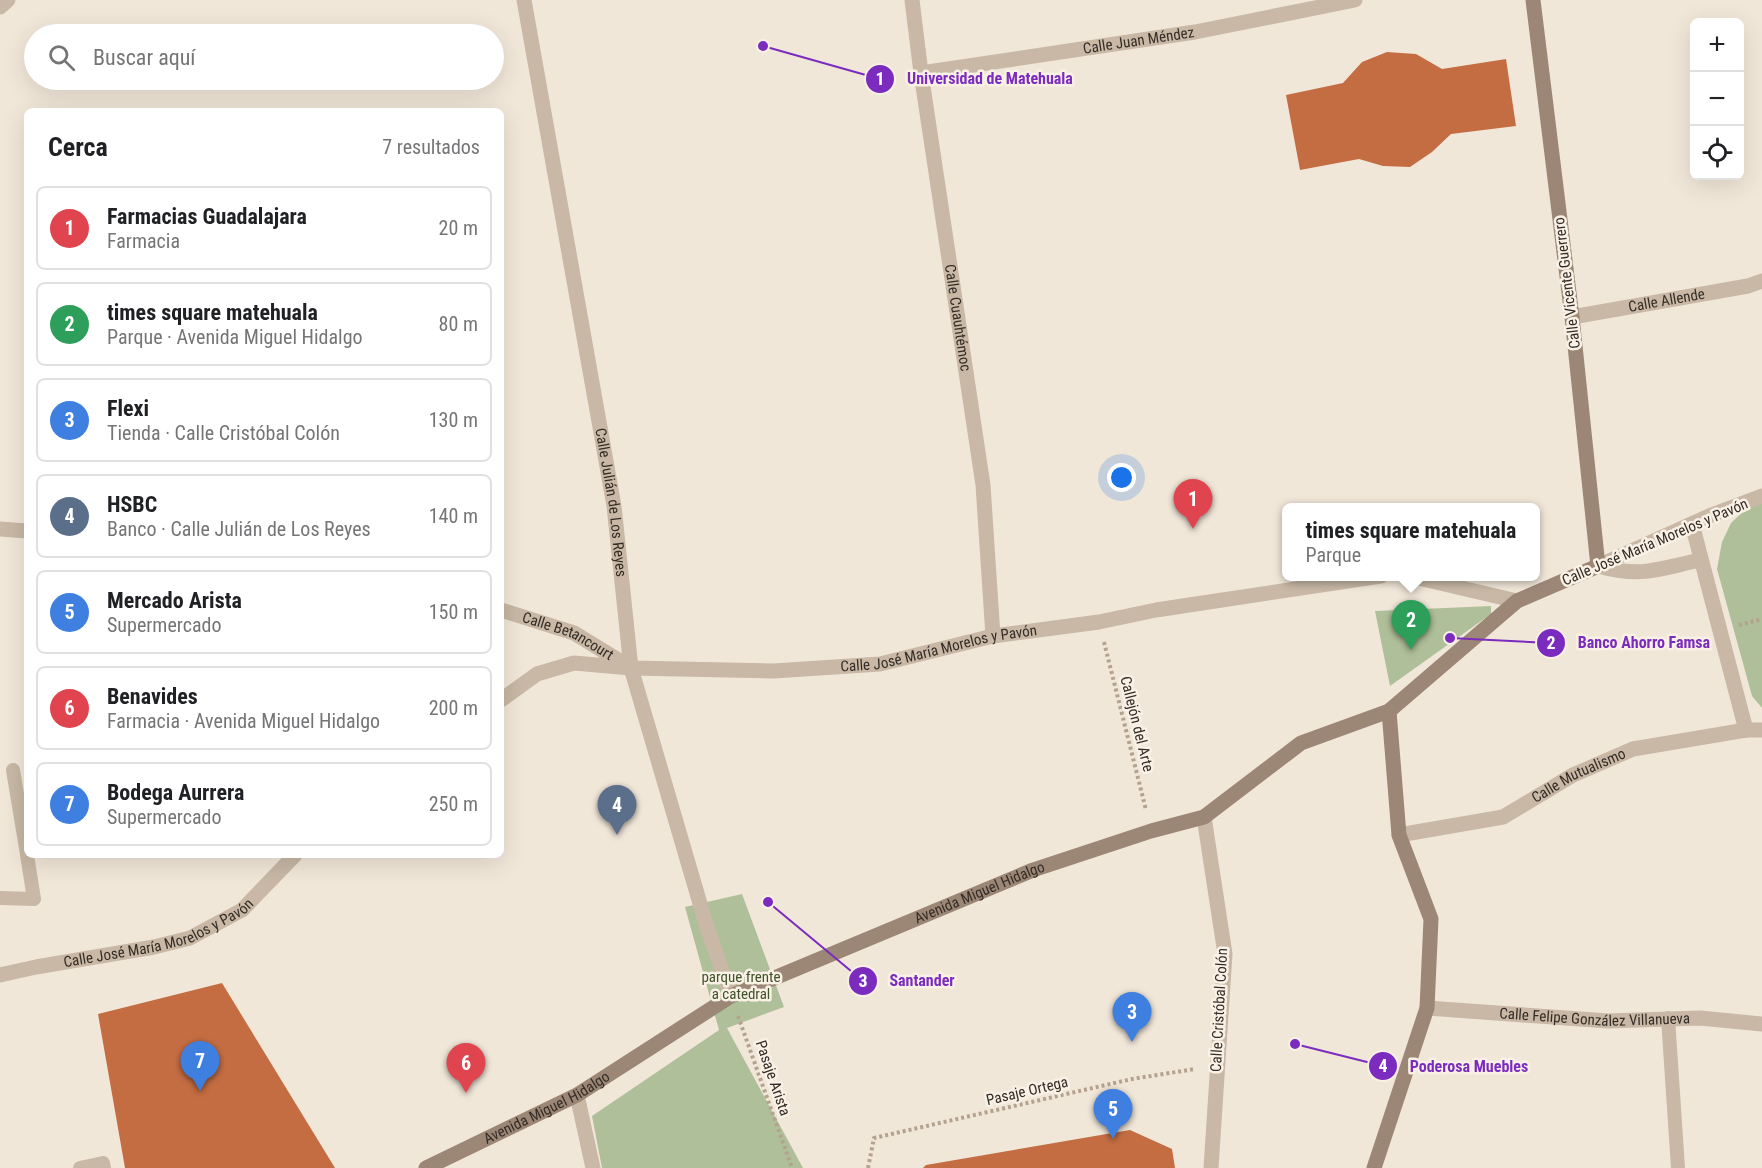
<!DOCTYPE html>
<html lang="es">
<meta charset="utf-8">
<style>
:root{--surface:#fff;--page:#f2f2f2;--text:#202124;--muted:#757577;--line:#e0e0e0;--accent:#b45309}
body{margin:0;font-family:"Roboto Condensed",sans-serif;background:var(--page);color:var(--text)}
.controls{position:absolute;right:18px;top:18px;display:grid;overflow:hidden;border-radius:9px;box-shadow:0 6px 24px #0002}
.controls button{width:54px;height:54px;display:grid;place-items:center;padding:0;border:0;border-bottom:2px solid var(--line);background:var(--surface);color:var(--text);font:30px sans-serif}
.you{position:absolute;left:1122px;top:478px;width:21px;height:21px;margin:-15px;border:4px solid #fff;border-radius:50%;background:#1a73e8;box-shadow:0 0 0 9px #1a73e833}
.badge{display:grid;place-items:center;width:39px;height:39px;border-radius:50%;background:var(--accent);color:#fff;font-size:20px;font-weight:700}
.pin{position:absolute;translate:-50% -50px;filter:drop-shadow(0 2px 3px #0008)}
.pin::after{content:'';position:absolute;top:32px;width:21px;height:18px;background:inherit;clip-path:polygon(0 0,100% 0,50% 100%)}
.popup{position:absolute;left:1282px;top:503px;width:258px;height:78px;box-sizing:border-box;display:grid;place-content:center;border-radius:9px;background:var(--surface);filter:drop-shadow(0 2px 4px #0005);font-size:20px;white-space:nowrap;color:var(--muted)}
.popup b{font-size:22px;color:var(--text)}
.popup::after{content:'';position:absolute;left:50%;top:100%;margin-left:-12px;border:12px solid transparent;border-top-color:var(--surface)}
.list{margin:0;padding:0;list-style:none}
h2{display:flex;justify-content:space-between;align-items:center;height:78px;margin:0;padding:0 24px;font-size:26px}
h2 small{font-size:20px;font-weight:400;color:var(--muted)}
.list li{display:grid;grid-template-columns:39px 1fr auto;gap:18px;align-items:center;box-sizing:border-box;height:84px;margin:0 12px 12px;padding:0 12px;border:2px solid var(--line);border-radius:9px}
.list b{display:block;font-size:22px;white-space:nowrap}
.list p{margin:0;font-size:20px;white-space:nowrap;color:var(--muted)}
.list em{font-size:20px;font-style:normal;color:var(--muted)}
.icon{flex:none;width:33px;height:33px;fill:none;stroke:currentColor;stroke-width:2;stroke-linecap:round;stroke-linejoin:round}
.map{position:relative;flex:none;width:1762px;height:1168px;overflow:hidden}
.search{position:absolute;background:var(--surface);box-shadow:0 6px 24px #0002;left:24px;top:24px;width:480px;height:66px;display:flex;align-items:center;gap:15px;box-sizing:border-box;padding:0 21px;border-radius:33px;color:var(--muted);font-size:22px}
.panel{position:absolute;background:var(--surface);box-shadow:0 6px 24px #0002;left:24px;top:108px;width:480px;height:750px;border-radius:9px}
.map>svg:first-child{display:block}
.green{fill:#afbf99}
.building{fill:#c46d43}
.lines{fill:none;stroke-linecap:round;stroke-linejoin:round}
.path{stroke:#b4a28f;stroke-width:4;stroke-dasharray:3 3;stroke-linecap:butt}
.lane{stroke:#c8b8a5;stroke-width:14}
.street{stroke:#c8b8a5;stroke-width:15}
.secondary{stroke:#9c8777;stroke-width:15}
.labels{text-anchor:middle;stroke-width:5;stroke-linejoin:round;paint-order:stroke}
.street-label{font-size:15px;fill:#342c26;stroke:#f9f1e5}
.park-label{font-size:15px;fill:#40522a;stroke:#f9f1e5}
.leader{fill:none;stroke:#7b2cbf;stroke-width:2}
.callout-dot{fill:#7b2cbf;stroke:#f9f1e5;stroke-width:2}
.mark-label{font-size:18px;text-anchor:middle;font-weight:bold;fill:#fff}
.callout-label{font-size:16px;text-anchor:middle;font-weight:bold;fill:#7b2cbf;stroke:#f9f1e5;stroke-width:5;stroke-linejoin:round;paint-order:stroke}
</style>
<div class="map">
<svg width="1762" height="1168" viewBox="0 0 1762 1168">
<rect width="100%" height="100%" fill="#f1e7d9"/>
<!-- green -->
<g class="green">
<path d="M 1762,502 L 1762,708 L 1752,696 L 1717,569 L 1722,542 L 1731,523 L 1748,507 Z"/>
<path d="M 1491,606 L 1491,614 L 1390,686 L 1375,611 Z"/>
<path d="M 742,894 L 784,1007 L 727,1028 L 803,1168 L 602,1168 L 592,1116 L 719,1030 L 685,907 Z"/>
</g>
<!-- building -->
<g class="building">
<path d="M 1387,52 L 1416,54 L 1442,69 L 1506,59 L 1516,126 L 1451,134 L 1432,152 L 1410,167 L 1383,166 L 1359,159 L 1300,170 L 1286,95 L 1343,83 L 1362,62 Z"/>
<path d="M 222,983 L 335,1168 L 125,1168 L 98,1014 Z"/>
<path d="M 1130,1130 L 1172,1149 L 1175,1168 L 923,1168 L 926,1165 Z"/>
</g>
<g class="lines">
<!-- path -->
<g class="path">
<path d="M 1739,625 L 1762,619"/>
<path d="M 1104,642 L 1146,810"/>
<path d="M 738,1016 L 792,1168"/>
<path d="M 868,1168 L 874,1138 L 1132,1079 L 1195,1069"/>
</g>
<!-- lane -->
<g class="lane">
<path d="M 13,770 L 27,854"/>
<path d="M 0,898 L 34,899 L 27,855"/>
<path d="M 1668,1018 L 1678,1168"/>
<path d="M 80,1168 L 103,1163 L 104,1168"/>
</g>
<!-- street -->
<g class="street">
<path id="s1" d="M 524,0 L 614,506 L 631,668 L 706,924 L 731,996"/>
<path id="s2" d="M 912,0 L 921,73 L 983,485 L 993,636"/>
<path d="M 0,7 L 8,0"/>
<path id="s3" d="M 921,73 L 1195,32 L 1355,0"/>
<path id="s4" d="M 1572,317 L 1748,286 L 1762,281"/>
<path d="M 1692,524 L 1746,730"/>
<path d="M 0,529 L 27,531"/>
<path d="M 1598,566 L 1709,516 L 1762,496"/>
<path d="M 1598,566 C 1642,578 1658,569 1700,560"/>
<path d="M 1410,576 L 1517,601"/>
<path id="s5" d="M 501,610 L 574,633 L 628,666"/>
<path id="s6" d="M 501,700 L 537,674 L 574,663 L 631,668 L 774,671 L 880,664 L 993,636 L 1099,622 L 1156,610 L 1381,576"/>
<path d="M 1204,817 L 1225,954 L 1211,1168"/>
<path id="s7" d="M 1399,835 L 1503,817 L 1573,775 L 1633,749 L 1746,730 L 1762,730"/>
<path id="s8" d="M 0,975 L 36,967 L 154,947 L 190,938 L 242,910 L 295,855"/>
<path id="s9" d="M 1427,1008 L 1608,1021 L 1700,1018 L 1762,1024"/>
<path d="M 577,1095 L 593,1168"/>
</g>
<!-- secondary -->
<g class="secondary">
<path id="s10" d="M 426,1168 L 577,1095 L 731,996 L 1033,870 L 1151,831 L 1204,817 L 1301,743 L 1389,711 L 1517,601 L 1598,566 L 1572,317 L 1533,0"/>
<path d="M 1374,1168 L 1427,1008 L 1431,919 L 1399,835 L 1389,711"/>
</g>
</g>
<g class="labels">
<!-- street labels -->
<g class="street-label">
<text dy="5" stroke="none"><textPath href="#s3" startOffset="220">Calle Juan Méndez</textPath></text>
<text transform="translate(1567 283) rotate(-97)" y="5">Calle Vicente Guerrero</text>
<text dy="5" stroke="none"><textPath href="#s4" startOffset="96">Calle Allende</textPath></text>
<text dy="5" stroke="none"><textPath href="#s2" startOffset="321">Calle Cuauhtémoc</textPath></text>
<text dy="5" stroke="none"><textPath href="#s1" startOffset="510">Calle Julián de Los Reyes</textPath></text>
<text transform="translate(1655 542) rotate(-23)" y="5">Calle José María Morelos y Pavón</text>
<text dy="5" stroke="none"><textPath href="#s5" startOffset="72">Calle Betancourt</textPath></text>
<text dy="5" stroke="none"><textPath href="#s6" startOffset="450">Calle José María Morelos y Pavón</textPath></text>
<text transform="translate(1137 724) rotate(76)" y="5">Callejón del Arte</text>
<text dy="5" stroke="none"><textPath href="#s7" startOffset="192">Calle Mutualismo</textPath></text>
<text dy="5" stroke="none"><textPath href="#s10" startOffset="620">Avenida Miguel Hidalgo</textPath></text>
<text dy="5" stroke="none"><textPath href="#s8" startOffset="165">Calle José María Morelos y Pavón</textPath></text>
<text transform="translate(1219 1010) rotate(-87)" y="5">Calle Cristóbal Colón</text>
<text dy="5" stroke="none"><textPath href="#s9" startOffset="168">Calle Felipe González Villanueva</textPath></text>
<text transform="translate(773 1078) rotate(71)" y="5">Pasaje Arista</text>
<text transform="translate(1027 1091) rotate(-13)" y="5">Pasaje Ortega</text>
<text dy="5" stroke="none"><textPath href="#s10" startOffset="135">Avenida Miguel Hidalgo</textPath></text>
</g>
<!-- park labels -->
<g class="park-label">
<text x="741" y="982">parque frente<tspan x="741" dy="17">a catedral</tspan></text>
</g>
</g>
<!-- callouts -->
<path class="leader" d="M763 46L880 79M1450 638L1551 643M768 902L863 981M1295 1044L1383 1066"/>
<g class="callout-dot">
<circle cx="763" cy="46" r="6"/>
<circle cx="1450" cy="638" r="6"/>
<circle cx="768" cy="902" r="6"/>
<circle cx="1295" cy="1044" r="6"/>
<circle cx="880" cy="79" r="15"/>
<circle cx="1551" cy="643" r="15"/>
<circle cx="863" cy="981" r="15"/>
<circle cx="1383" cy="1066" r="15"/>
</g>
<g class="mark-label">
<text x="880" y="85">1</text>
<text x="1551" y="649">2</text>
<text x="863" y="987">3</text>
<text x="1383" y="1072">4</text>
</g>
<g class="callout-label">
<text x="990" y="84">Universidad de Matehuala</text>
<text x="1644" y="648">Banco Ahorro Famsa</text>
<text x="922" y="986">Santander</text>
<text x="1469" y="1072">Poderosa Muebles</text>
</g>
</svg>
<div class="controls">
<button>+</button>
<button>−</button>
<button><svg class="icon" aria-label="locate" viewBox="0 0 24 24"><circle cx="12" cy="12" r="6"/><path d="M12 2v4M12 18v4M2 12h4M18 12h4"/></svg></button>
</div>
<div class="you"></div>
<div class="pin badge" style="left:1193px;top:529px;background:#e0444e">1</div>
<div class="pin badge" style="left:1411px;top:650px;background:#2e9e5b">2</div>
<div class="popup"><b>times square matehuala</b>Parque</div>
<div class="pin badge" style="left:1132px;top:1042px;background:#3f7fe0">3</div>
<div class="pin badge" style="left:617px;top:835px;background:#5c6f8a">4</div>
<div class="pin badge" style="left:1113px;top:1139px;background:#3f7fe0">5</div>
<div class="pin badge" style="left:466px;top:1093px;background:#e0444e">6</div>
<div class="pin badge" style="left:200px;top:1091px;background:#3f7fe0">7</div>
<div class="search"><svg class="icon" aria-label="search" viewBox="0 0 24 24"><circle cx="10" cy="10" r="6"/><path d="M15 15l6 6"/></svg>Buscar aquí</div>
<section class="panel">
<h2>Cerca<small>7 resultados</small></h2>
<ul class="list">
<li><span class="badge" style="background:#e0444e">1</span><div><b>Farmacias Guadalajara</b><p>Farmacia</p></div><em>20 m</em></li>
<li><span class="badge" style="background:#2e9e5b">2</span><div><b>times square matehuala</b><p>Parque · Avenida Miguel Hidalgo</p></div><em>80 m</em></li>
<li><span class="badge" style="background:#3f7fe0">3</span><div><b>Flexi</b><p>Tienda · Calle Cristóbal Colón</p></div><em>130 m</em></li>
<li><span class="badge" style="background:#5c6f8a">4</span><div><b>HSBC</b><p>Banco · Calle Julián de Los Reyes</p></div><em>140 m</em></li>
<li><span class="badge" style="background:#3f7fe0">5</span><div><b>Mercado Arista</b><p>Supermercado</p></div><em>150 m</em></li>
<li><span class="badge" style="background:#e0444e">6</span><div><b>Benavides</b><p>Farmacia · Avenida Miguel Hidalgo</p></div><em>200 m</em></li>
<li><span class="badge" style="background:#3f7fe0">7</span><div><b>Bodega Aurrera</b><p>Supermercado</p></div><em>250 m</em></li>
</ul>
</section>
</div>
